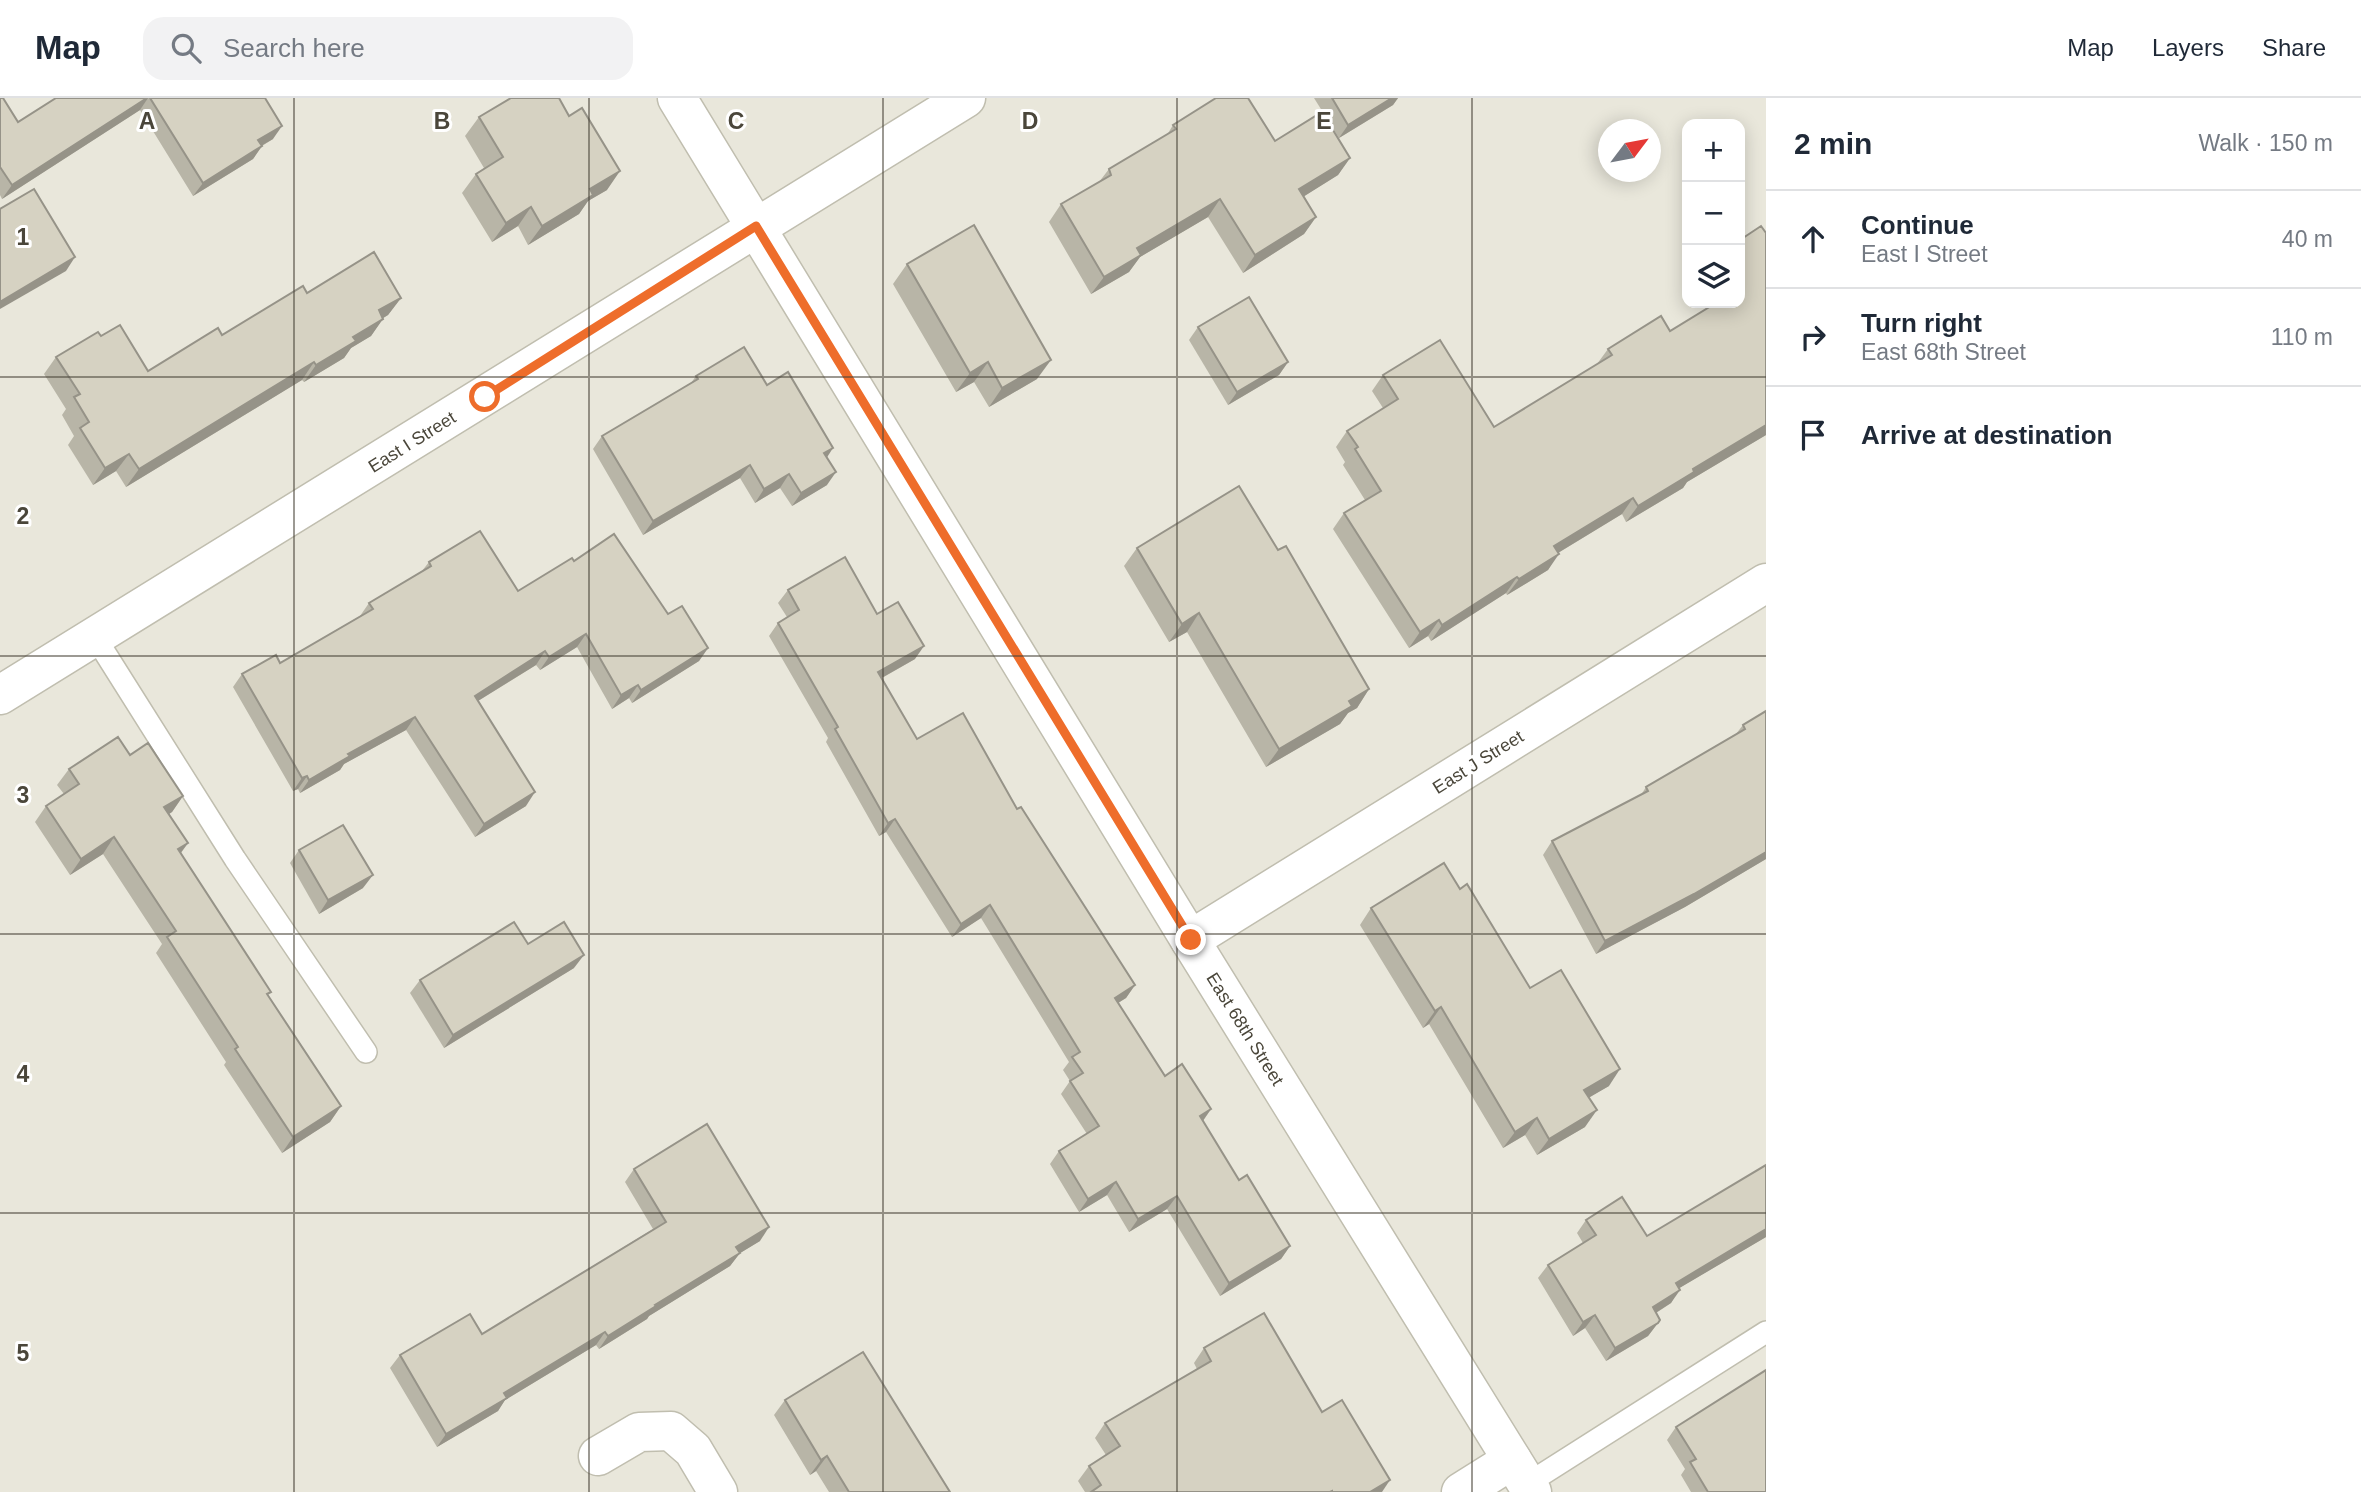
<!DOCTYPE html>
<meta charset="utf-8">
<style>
:root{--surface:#fff;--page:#f2f2f3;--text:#1f2937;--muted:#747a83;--line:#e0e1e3}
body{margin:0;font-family:Arial,sans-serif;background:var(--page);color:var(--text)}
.controls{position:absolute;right:21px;top:21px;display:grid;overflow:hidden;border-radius:14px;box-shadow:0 4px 18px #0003}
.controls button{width:63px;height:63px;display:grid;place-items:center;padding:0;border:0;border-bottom:2px solid var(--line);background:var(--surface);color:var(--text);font:35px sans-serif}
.compass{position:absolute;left:1598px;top:21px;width:63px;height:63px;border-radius:50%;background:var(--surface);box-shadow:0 4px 18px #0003;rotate:58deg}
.stop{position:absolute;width:21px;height:21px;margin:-16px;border:5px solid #ee6d2b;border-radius:50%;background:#fff}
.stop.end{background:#ee6d2b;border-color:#fff;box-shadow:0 2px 7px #0008}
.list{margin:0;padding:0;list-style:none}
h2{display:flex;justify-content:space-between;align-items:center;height:91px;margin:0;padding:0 28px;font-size:30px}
h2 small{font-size:23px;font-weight:400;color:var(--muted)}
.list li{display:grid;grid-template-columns:46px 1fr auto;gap:21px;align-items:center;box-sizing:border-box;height:98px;padding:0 28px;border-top:2px solid var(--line)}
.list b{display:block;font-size:26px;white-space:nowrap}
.list p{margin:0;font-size:23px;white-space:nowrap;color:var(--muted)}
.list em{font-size:23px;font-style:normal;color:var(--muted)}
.icon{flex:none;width:38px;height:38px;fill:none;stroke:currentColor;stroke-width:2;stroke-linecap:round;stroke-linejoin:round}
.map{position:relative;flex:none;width:1766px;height:1394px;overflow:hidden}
header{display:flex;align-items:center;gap:42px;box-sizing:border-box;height:98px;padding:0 35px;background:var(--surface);border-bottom:2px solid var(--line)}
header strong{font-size:33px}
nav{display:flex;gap:38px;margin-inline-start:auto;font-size:24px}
.search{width:490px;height:63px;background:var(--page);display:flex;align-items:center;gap:18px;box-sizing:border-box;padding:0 24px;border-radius:21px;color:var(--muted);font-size:26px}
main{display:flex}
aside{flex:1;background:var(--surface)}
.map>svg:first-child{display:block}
.residential{fill:#e9e7db;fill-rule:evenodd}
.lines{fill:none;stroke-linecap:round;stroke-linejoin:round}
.lane-casing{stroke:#c0beaf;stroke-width:24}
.street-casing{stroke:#c0beaf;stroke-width:41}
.lane{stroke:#fff;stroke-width:21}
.street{stroke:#fff;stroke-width:38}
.wall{fill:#b8b5a7}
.shaded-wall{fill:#969388}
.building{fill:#d6d2c2;stroke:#969388;stroke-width:2}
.route{stroke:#ee6d2b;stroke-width:9}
.grid{fill:none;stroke:#4a463a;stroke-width:2;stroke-opacity:0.55}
.labels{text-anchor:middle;stroke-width:6;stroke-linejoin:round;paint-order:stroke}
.street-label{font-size:18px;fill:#4a463a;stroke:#fff}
.grid-label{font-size:23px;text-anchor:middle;font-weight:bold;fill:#4a463a;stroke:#fff;stroke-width:6;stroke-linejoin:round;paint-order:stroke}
</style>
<header>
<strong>Map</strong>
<div class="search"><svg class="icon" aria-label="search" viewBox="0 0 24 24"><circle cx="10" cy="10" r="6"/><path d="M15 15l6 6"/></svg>Search here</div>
<nav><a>Map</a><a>Layers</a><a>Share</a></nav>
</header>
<main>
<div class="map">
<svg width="1766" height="1394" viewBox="0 0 1766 1394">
<rect width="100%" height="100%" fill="#f5f4ec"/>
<!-- residential -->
<path class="residential" d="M 0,0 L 1766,0 L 1766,1394 L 0,1394 ZM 1687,26 L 1740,26 L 1740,205 L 1687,205 ZM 1608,32 L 1650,32 L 1650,74 L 1608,74 Z"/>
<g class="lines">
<!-- lane casing -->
<g class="lane-casing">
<g id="lane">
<path d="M 95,539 L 235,761 L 366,954"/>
<path d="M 1527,1386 L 1766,1234"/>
</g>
</g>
<!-- street casing -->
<g class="street-casing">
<g id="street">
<path d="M 677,0 L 1190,842 L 1532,1394"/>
<path d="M 0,597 L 966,0"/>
<path d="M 1190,842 L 1766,485"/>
<path d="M 598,1358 L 639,1334 L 671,1333 L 693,1352 L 718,1394"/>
<path d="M 1461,1394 L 1512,1362"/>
</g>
</g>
<!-- lane -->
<use href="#lane" class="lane"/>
<!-- street -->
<use href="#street" class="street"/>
</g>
<!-- wall -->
<g class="wall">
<path d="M 0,0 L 18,24 L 56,0 L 265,0 L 273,41 L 262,48 L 253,61 L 193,98 L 140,12 L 2,101 L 0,97 Z"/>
<path d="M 1314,0 L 1398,0 L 1393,7 L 1339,40 Z"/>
<path d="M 479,19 L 607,92 L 588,103 L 579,116 L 528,147 L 518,128 L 492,144 L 462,95 L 476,76 L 484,70 L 465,38 Z"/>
<path d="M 1173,27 L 1275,43 L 1350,60 L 1338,77 L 1304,98 L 1316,119 L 1304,136 L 1243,175 L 1208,119 L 1140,159 L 1129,174 L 1091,196 L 1049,124 L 1061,106 L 1099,84 L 1109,71 L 1167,37 Z"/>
<path d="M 1766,135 L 1766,337 L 1687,384 L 1683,390 L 1626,424 L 1622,416 L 1558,455 L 1548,472 L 1507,497 L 1506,495 L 1431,543 L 1428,538 L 1409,550 L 1333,431 L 1344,415 L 1365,402 L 1343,367 L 1345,364 L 1336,349 L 1347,333 L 1383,310 L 1372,293 L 1383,277 L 1494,329 L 1597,266 L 1608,251 L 1670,233 L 1740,205 Z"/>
<path d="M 907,166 L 1037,281 L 989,309 L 974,284 L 956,294 L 893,186 Z"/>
<path d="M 307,195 L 401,200 L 388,217 L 383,220 L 371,238 L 351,250 L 344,260 L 304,284 L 302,282 L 126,389 L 116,373 L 93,387 L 68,347 L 74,338 L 62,317 L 66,311 L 44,276 L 56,259 L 101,238 L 148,273 Z"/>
<path d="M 1198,229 L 1288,264 L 1279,277 L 1228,307 L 1189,242 Z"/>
<path d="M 696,278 L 767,287 L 827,359 L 827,387 L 792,408 L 780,390 L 755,405 L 740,380 L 643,437 L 593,351 L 602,338 L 691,285 Z"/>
<path d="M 1137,450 L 1278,452 L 1369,591 L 1357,610 L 1348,615 L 1340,626 L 1266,669 L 1187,534 L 1169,544 L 1124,468 Z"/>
<path d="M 574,463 L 668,516 L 708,550 L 699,563 L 632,605 L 629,600 L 612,611 L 577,549 L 540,572 L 536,567 L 478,603 L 526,708 L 475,739 L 406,632 L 344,666 L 340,672 L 300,695 L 298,691 L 293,693 L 233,589 L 242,576 L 280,565 L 360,518 L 369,505 L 422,473 L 429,464 L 518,493 Z"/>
<path d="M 788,492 L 877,516 L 915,561 L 882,580 L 917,641 L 1017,711 L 1135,887 L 1126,900 L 1118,905 L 1165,978 L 1211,1011 L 1203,1023 L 1239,1082 L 1290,1148 L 1281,1161 L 1220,1198 L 1167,1111 L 1129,1134 L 1107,1097 L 1079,1114 L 1050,1066 L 1059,1053 L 1087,1036 L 1061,996 L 1070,983 L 1063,972 L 1069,964 L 981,820 L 952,839 L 886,734 L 879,738 L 826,644 L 828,640 L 769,538 L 778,525 L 787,519 L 778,505 Z"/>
<path d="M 1766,613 L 1766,761 L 1685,809 L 1596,856 L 1543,757 L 1552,743 L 1641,697 L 1646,689 L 1736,636 L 1743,627 Z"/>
<path d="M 130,657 L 183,698 L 172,714 L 169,716 L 188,745 L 181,755 L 268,897 L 341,1008 L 330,1024 L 282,1055 L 224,967 L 226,964 L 156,855 L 162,846 L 103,756 L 70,777 L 35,724 L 46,708 L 64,696 L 57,687 L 69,671 Z"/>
<path d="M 299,752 L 363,790 L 319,816 L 290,765 Z"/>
<path d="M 1460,791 L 1530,890 L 1609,988 L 1589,999 L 1585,1029 L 1537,1057 L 1525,1037 L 1503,1050 L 1429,926 L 1423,930 L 1360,827 L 1371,810 Z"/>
<path d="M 528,846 L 574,870 L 444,950 L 410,895 L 420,882 Z"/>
<path d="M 1766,1067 L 1766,1139 L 1679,1190 L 1671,1205 L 1656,1215 L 1660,1222 L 1648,1238 L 1606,1263 L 1585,1230 L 1573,1238 L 1538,1180 L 1548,1167 L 1583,1145 L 1577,1135 L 1586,1122 L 1647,1138 Z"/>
<path d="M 634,1071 L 760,1143 L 740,1155 L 730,1168 L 649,1218 L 647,1221 L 599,1251 L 596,1247 L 505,1302 L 498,1313 L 437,1349 L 390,1270 L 400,1257 L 482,1236 L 653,1131 L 625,1084 Z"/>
<path d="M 1204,1250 L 1322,1314 L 1382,1394 L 1085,1394 L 1078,1383 L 1089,1368 L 1106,1357 L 1095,1340 L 1105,1325 L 1197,1271 L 1194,1265 Z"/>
<path d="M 785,1302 L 950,1394 L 829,1394 L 816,1373 L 810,1377 L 774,1317 Z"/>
<path d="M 1676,1329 L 1766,1394 L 1691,1394 L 1681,1377 L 1685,1371 L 1667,1342 Z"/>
</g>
<!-- shaded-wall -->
<g class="shaded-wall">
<path d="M 148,0 L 140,12 L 2,101 L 12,87 Z"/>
<path d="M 1392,0 L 1398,0 L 1393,7 L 1339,40 L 1348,27 Z"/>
<path d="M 282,28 L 273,41 L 249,55 L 258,42 Z"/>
<path d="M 262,48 L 253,61 L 193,98 L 203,85 Z"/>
<path d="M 1350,60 L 1338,77 L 1287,109 L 1299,91 Z"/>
<path d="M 620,73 L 607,92 L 588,103 L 579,116 L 528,147 L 542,128 L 590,91 Z"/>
<path d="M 1220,101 L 1208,119 L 1140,159 L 1129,174 L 1091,196 L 1104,179 L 1137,150 Z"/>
<path d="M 531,109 L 518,128 L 492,144 L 506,125 Z"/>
<path d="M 1316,119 L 1304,136 L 1243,175 L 1255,157 Z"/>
<path d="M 75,159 L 66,173 L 0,211 L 0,204 Z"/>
<path d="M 401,200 L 388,217 L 367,230 L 379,212 Z"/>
<path d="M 383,221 L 371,238 L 351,250 L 344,260 L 304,284 L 316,267 L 353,239 Z"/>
<path d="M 1051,262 L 1037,281 L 989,309 L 1002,290 Z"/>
<path d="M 314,264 L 302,282 L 126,389 L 139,371 Z"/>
<path d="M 988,264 L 974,284 L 956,294 L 970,275 Z"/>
<path d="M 1288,264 L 1279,277 L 1228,307 L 1237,294 Z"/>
<path d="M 1766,327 L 1766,337 L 1687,384 L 1683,390 L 1626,424 L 1638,408 L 1693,371 Z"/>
<path d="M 833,350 L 824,364 L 824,355 Z"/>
<path d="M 129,356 L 116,373 L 93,387 L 105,370 Z"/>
<path d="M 750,367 L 740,380 L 643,437 L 653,423 Z"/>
<path d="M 836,374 L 827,387 L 792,408 L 801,395 Z"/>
<path d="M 789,376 L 780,390 L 755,405 L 764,391 Z"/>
<path d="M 1633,400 L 1622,416 L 1543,464 L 1554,448 Z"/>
<path d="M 1559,456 L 1548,472 L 1507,497 L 1519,481 Z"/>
<path d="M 1517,479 L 1506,495 L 1431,543 L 1442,527 Z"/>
<path d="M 1199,515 L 1187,534 L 1169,544 L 1182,526 Z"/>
<path d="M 1439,522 L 1428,538 L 1409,550 L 1420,534 Z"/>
<path d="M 586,536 L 577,549 L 540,572 L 549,559 Z"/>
<path d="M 924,548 L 915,561 L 869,587 L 878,574 Z"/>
<path d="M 708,550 L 699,563 L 632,605 L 641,592 Z"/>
<path d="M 545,553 L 536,567 L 465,611 L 475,598 Z"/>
<path d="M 638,587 L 629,600 L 612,611 L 621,597 Z"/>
<path d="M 1369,591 L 1357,610 L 1348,615 L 1340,626 L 1266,669 L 1279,651 L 1349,603 Z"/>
<path d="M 415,619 L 406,632 L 344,666 L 340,672 L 300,695 L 309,682 L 348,656 Z"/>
<path d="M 307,678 L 298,691 L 293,693 L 302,680 Z"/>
<path d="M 535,694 L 526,708 L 475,739 L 484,726 Z"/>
<path d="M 183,698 L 172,714 L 153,726 L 164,709 Z"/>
<path d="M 895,721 L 886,734 L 879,738 L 888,725 Z"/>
<path d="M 114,739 L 103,756 L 70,777 L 81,761 Z"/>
<path d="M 188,745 L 176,761 L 178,751 Z"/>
<path d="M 1766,754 L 1766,761 L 1685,809 L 1596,856 L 1605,843 Z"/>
<path d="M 373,777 L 363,790 L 319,816 L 328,802 Z"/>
<path d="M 990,807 L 981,820 L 952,839 L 961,826 Z"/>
<path d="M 584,857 L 574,870 L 444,950 L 453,937 Z"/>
<path d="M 1135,887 L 1126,900 L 1105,913 L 1115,900 Z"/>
<path d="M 1441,909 L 1429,926 L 1423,930 L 1435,913 Z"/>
<path d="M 1620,971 L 1609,988 L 1573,1009 L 1584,992 Z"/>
<path d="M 341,1008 L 330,1024 L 282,1055 L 293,1039 Z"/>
<path d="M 1211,1011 L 1202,1024 L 1200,1018 Z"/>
<path d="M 1597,1012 L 1585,1029 L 1537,1057 L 1549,1041 Z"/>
<path d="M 1537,1020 L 1525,1037 L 1503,1050 L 1515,1034 Z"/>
<path d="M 1116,1084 L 1107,1097 L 1079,1114 L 1088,1101 Z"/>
<path d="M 1177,1098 L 1167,1111 L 1129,1134 L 1138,1121 Z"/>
<path d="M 769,1129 L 760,1143 L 727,1163 L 736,1149 Z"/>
<path d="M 1766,1131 L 1766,1139 L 1666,1198 L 1676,1185 Z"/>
<path d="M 1290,1148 L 1281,1161 L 1220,1198 L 1229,1185 Z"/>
<path d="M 740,1155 L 730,1168 L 649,1218 L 647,1221 L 599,1251 L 608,1238 L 655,1207 Z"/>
<path d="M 1680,1192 L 1671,1205 L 1643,1223 L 1653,1209 Z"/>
<path d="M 1595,1217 L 1585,1230 L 1573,1238 L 1583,1224 Z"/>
<path d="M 1658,1225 L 1648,1238 L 1606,1263 L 1615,1250 Z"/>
<path d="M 605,1234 L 596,1247 L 505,1302 L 498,1313 L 437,1349 L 446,1336 L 504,1295 Z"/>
<path d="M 827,1358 L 816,1373 L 810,1377 L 821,1362 Z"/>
<path d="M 1390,1382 L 1382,1394 L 1370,1394 Z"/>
</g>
<!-- building -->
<g class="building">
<path d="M 0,0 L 3,0 L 18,24 L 56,0 L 147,0 L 12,87 L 0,69 Z"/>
<path d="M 150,0 L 265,0 L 282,28 L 258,42 L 262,48 L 203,85 Z"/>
<path d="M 511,0 L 559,0 L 569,18 L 582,10 L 620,73 L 590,91 L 593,97 L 542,128 L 531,109 L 506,125 L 476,76 L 503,59 L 479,19 Z"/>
<path d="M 1216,0 L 1248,0 L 1275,43 L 1322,14 L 1350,60 L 1299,91 L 1316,119 L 1255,157 L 1220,101 L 1137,150 L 1141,157 L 1104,179 L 1061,106 L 1111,77 L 1109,71 L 1176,31 L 1173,27 Z"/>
<path d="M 1332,0 L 1392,0 L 1348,27 Z"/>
<path d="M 34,91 L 75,159 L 0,204 L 0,111 Z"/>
<path d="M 974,127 L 1051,262 L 1002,290 L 988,264 L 970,275 L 907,166 Z"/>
<path d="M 1761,128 L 1766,135 L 1766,327 L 1693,371 L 1694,374 L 1638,408 L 1633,400 L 1554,448 L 1559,456 L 1519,481 L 1517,479 L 1442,527 L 1439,522 L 1420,534 L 1344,415 L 1381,393 L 1355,351 L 1358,349 L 1347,333 L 1398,301 L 1383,277 L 1440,242 L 1494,329 L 1612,257 L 1608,251 L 1661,218 L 1670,233 L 1716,205 L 1740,205 L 1740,142 Z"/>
<path d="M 374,154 L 401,200 L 379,212 L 383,221 L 353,239 L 356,243 L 316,267 L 314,264 L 139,371 L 129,356 L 105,370 L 80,330 L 89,324 L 74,299 L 80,296 L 56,259 L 98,234 L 101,238 L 120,227 L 148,273 L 218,230 L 222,237 L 303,188 L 307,195 Z"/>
<path d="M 1249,199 L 1288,264 L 1237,294 L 1198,229 Z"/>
<path d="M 744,249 L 767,287 L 788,274 L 833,350 L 824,355 L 836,374 L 801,395 L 789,376 L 764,391 L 750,367 L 653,423 L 602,338 L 698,281 L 696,278 Z"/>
<path d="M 1239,388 L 1278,452 L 1286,448 L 1369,591 L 1349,603 L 1352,608 L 1279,651 L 1199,515 L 1182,526 L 1137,450 Z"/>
<path d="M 480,433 L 518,493 L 572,460 L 574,463 L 614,436 L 668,516 L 682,508 L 708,550 L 641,592 L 638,587 L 621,597 L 586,536 L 549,559 L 545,553 L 475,598 L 535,694 L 484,726 L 415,619 L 348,656 L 350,658 L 309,682 L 307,678 L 302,680 L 242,576 L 276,557 L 280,565 L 373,511 L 369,505 L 431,468 L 429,464 Z"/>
<path d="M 845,459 L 877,516 L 898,504 L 924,548 L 878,574 L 917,641 L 963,615 L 1017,711 L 1021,709 L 1135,887 L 1115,900 L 1165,978 L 1182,966 L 1211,1011 L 1200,1018 L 1239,1082 L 1247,1077 L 1290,1148 L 1229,1185 L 1177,1098 L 1138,1121 L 1116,1084 L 1088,1101 L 1059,1053 L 1099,1028 L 1070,983 L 1083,975 L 1072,959 L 1080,954 L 990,807 L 961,826 L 895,721 L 888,725 L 835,631 L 838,629 L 778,525 L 799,512 L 788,492 Z"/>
<path d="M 1766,613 L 1766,754 L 1694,796 L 1605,843 L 1552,743 L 1648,693 L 1646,689 L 1745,631 L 1743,627 Z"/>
<path d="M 118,639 L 130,657 L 148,645 L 183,698 L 164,709 L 188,745 L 178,751 L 271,894 L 267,896 L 341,1008 L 293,1039 L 235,951 L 238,949 L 167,839 L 176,833 L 114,739 L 81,761 L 46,708 L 79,686 L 69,671 Z"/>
<path d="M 343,727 L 373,777 L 328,802 L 299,752 Z"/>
<path d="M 1444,765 L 1460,791 L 1467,786 L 1530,890 L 1561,872 L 1620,971 L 1584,992 L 1597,1012 L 1549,1041 L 1537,1020 L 1515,1034 L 1441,909 L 1435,913 L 1371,810 Z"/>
<path d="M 514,824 L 528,846 L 564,824 L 584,857 L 453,937 L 420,882 Z"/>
<path d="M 707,1026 L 769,1129 L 736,1149 L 740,1155 L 655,1207 L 656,1208 L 608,1238 L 605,1234 L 504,1295 L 507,1300 L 446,1336 L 400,1257 L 470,1216 L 482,1236 L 666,1124 L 634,1071 Z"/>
<path d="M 1766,1067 L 1766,1131 L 1676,1185 L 1680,1192 L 1653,1209 L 1660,1222 L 1658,1225 L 1615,1250 L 1595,1217 L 1583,1224 L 1548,1167 L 1596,1137 L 1586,1122 L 1622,1099 L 1647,1138 Z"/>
<path d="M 1264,1215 L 1322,1314 L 1342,1302 L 1390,1382 L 1370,1394 L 1332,1394 L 1332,1393 L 1330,1394 L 1091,1394 L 1101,1387 L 1089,1368 L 1120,1348 L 1105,1325 L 1211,1263 L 1204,1250 Z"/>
<path d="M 863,1254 L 950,1394 L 849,1394 L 827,1358 L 821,1362 L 785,1302 Z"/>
<path d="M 1766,1272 L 1766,1394 L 1708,1394 L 1690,1364 L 1696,1361 L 1676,1329 Z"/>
</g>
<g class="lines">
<!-- route -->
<path class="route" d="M 485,299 L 756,128 L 1191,842"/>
</g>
<!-- grid -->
<path class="grid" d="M 294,0 L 294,1394M 589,0 L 589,1394M 883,0 L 883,1394M 1177,0 L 1177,1394M 1472,0 L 1472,1394M 0,279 L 1766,279M 0,558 L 1766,558M 0,836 L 1766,836M 0,1115 L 1766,1115"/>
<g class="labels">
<!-- street labels -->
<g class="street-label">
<text transform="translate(412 344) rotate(-32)" y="6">East I Street</text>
<text transform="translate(1478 664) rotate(-32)" y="6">East J Street</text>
<text transform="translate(1245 931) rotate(58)" y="6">East 68th Street</text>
</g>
</g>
<g class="grid-label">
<text x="147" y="31">A</text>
<text x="442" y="31">B</text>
<text x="736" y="31">C</text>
<text x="1030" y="31">D</text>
<text x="1324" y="31">E</text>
<text x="23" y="147">1</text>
<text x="23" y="426">2</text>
<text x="23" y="705">3</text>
<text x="23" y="984">4</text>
<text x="23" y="1263">5</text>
</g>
</svg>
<div class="controls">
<button>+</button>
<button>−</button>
<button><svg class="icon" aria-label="layers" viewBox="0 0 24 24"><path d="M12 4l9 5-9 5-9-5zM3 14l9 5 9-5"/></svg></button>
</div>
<svg class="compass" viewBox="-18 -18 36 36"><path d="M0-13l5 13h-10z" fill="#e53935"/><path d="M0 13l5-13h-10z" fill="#747a83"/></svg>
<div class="stop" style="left:485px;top:299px"></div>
<div class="stop end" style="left:1191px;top:842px"></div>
</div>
<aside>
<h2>2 min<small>Walk · 150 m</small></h2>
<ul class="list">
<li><svg class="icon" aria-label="ahead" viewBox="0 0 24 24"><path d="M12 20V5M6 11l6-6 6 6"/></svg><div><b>Continue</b><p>East I Street</p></div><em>40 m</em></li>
<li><svg class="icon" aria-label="right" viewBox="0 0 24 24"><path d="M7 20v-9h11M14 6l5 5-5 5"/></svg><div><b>Turn right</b><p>East 68th Street</p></div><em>110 m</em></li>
<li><svg class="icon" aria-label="arrive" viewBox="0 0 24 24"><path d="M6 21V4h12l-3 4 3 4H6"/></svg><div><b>Arrive at destination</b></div></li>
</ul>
</aside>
</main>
